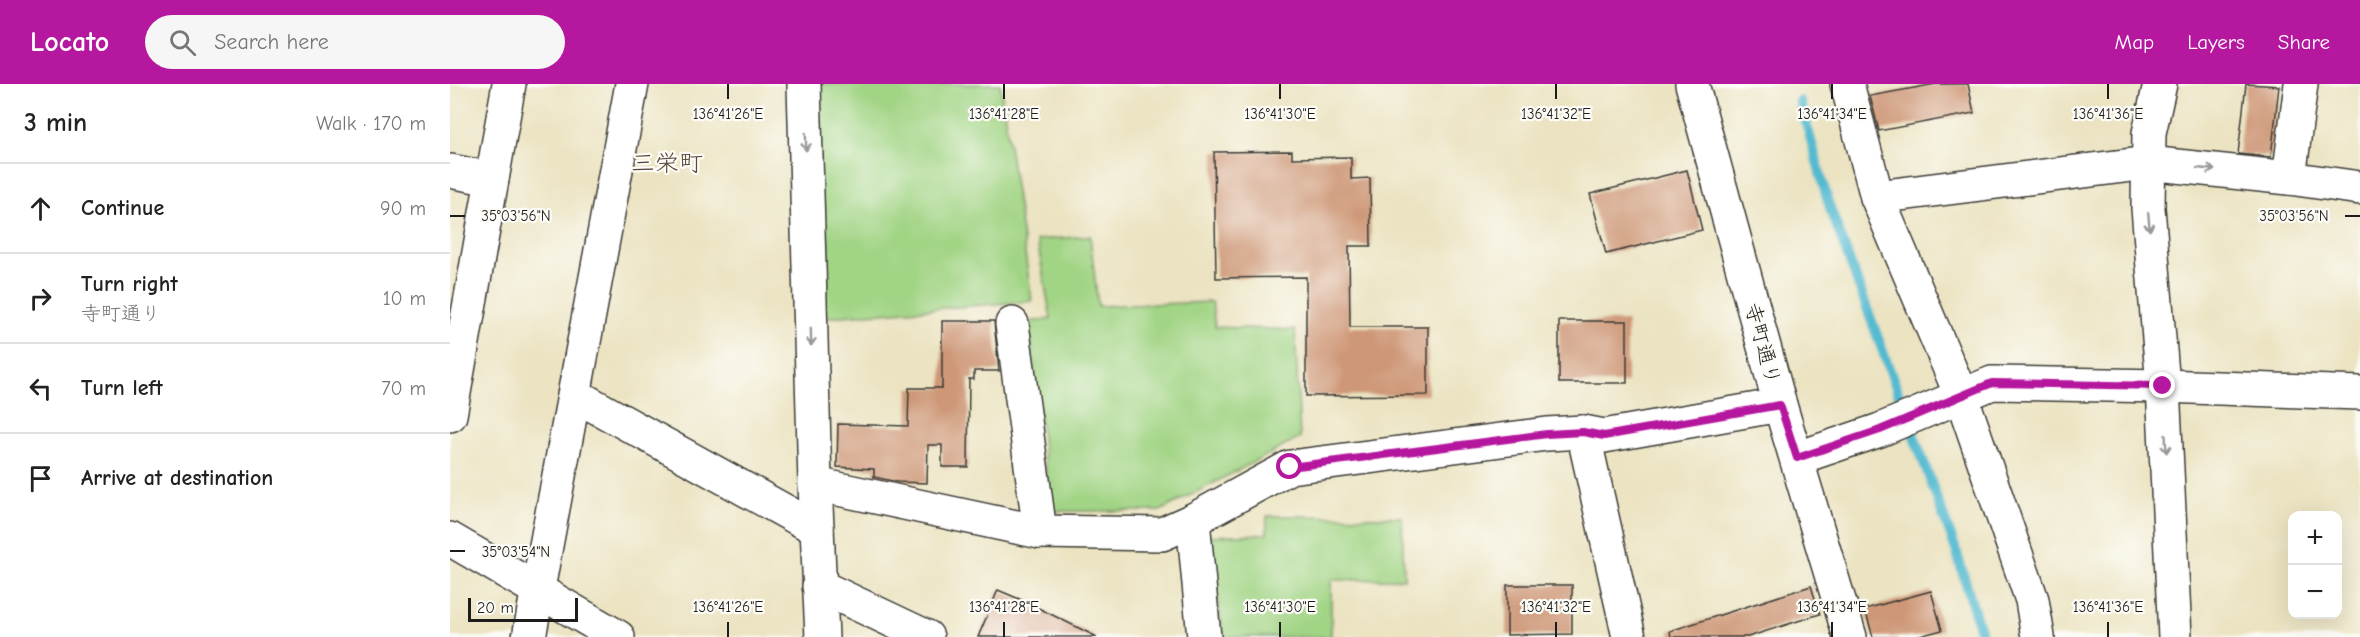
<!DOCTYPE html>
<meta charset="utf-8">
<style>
:root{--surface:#fff;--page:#f6f6f6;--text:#222;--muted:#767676;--line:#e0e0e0;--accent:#b5179e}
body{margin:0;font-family:"Comic Neue","Klee One",sans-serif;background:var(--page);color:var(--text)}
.controls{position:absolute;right:18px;bottom:18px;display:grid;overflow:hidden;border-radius:12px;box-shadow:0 6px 24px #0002}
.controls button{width:54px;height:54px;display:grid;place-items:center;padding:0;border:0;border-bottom:2px solid var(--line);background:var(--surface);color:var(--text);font:30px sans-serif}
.scale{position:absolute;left:18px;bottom:15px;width:110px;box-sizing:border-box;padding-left:6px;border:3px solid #1c1c1c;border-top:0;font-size:16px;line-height:21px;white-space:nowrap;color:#1c1c1c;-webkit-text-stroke:4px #fdfcf7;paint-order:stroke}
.stop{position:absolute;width:18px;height:18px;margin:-14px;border:4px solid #b5179e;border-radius:50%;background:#fff}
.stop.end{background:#b5179e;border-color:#fff;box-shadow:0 2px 6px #0008}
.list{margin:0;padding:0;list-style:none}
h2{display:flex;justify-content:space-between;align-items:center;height:78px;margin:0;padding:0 24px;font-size:26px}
h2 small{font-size:20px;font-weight:400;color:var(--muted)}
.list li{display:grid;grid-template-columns:39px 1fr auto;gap:18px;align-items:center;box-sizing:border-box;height:90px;padding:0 24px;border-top:2px solid var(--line)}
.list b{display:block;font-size:22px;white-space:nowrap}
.list p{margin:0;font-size:20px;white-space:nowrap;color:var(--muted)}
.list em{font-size:20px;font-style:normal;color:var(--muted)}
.icon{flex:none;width:33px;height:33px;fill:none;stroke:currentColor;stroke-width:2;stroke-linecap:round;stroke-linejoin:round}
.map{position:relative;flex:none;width:1910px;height:553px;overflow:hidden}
header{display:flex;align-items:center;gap:36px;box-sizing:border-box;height:84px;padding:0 30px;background:var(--accent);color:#fff}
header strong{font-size:28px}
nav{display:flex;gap:33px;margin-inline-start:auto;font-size:21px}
.search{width:420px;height:54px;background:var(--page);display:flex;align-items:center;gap:15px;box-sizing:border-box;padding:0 21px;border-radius:33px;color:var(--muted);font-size:22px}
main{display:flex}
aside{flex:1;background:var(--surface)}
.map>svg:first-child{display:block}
.green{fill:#a1d484;stroke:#5e7850;stroke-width:1.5}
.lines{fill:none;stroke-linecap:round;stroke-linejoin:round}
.stream{stroke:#52bad0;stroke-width:10}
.building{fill:#ce9777}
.street-casing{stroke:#3b3a35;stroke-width:36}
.secondary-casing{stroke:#3b3a35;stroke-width:36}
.street{stroke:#fff;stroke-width:33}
.secondary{stroke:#fff;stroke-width:33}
.oneway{stroke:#999}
.route{stroke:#b5179e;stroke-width:8}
.ticks{fill:none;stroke:#1c1c1c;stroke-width:2}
.labels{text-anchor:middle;stroke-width:4.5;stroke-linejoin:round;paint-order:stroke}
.street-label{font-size:21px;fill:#1c1c1c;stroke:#fdfcf7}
.quarter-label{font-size:24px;fill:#5a473c;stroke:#fdfcf7}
.ticks-label{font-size:15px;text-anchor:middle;fill:#1c1c1c;stroke:#fdfcf7;stroke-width:4.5;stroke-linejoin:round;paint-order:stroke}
</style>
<header>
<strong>Locato</strong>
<div class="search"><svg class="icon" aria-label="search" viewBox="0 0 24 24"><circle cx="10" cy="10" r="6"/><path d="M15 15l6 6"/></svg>Search here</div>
<nav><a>Map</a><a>Layers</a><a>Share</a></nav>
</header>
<main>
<aside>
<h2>3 min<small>Walk · 170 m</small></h2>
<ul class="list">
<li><svg class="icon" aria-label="ahead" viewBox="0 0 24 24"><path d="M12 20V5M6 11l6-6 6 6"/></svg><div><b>Continue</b></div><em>90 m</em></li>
<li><svg class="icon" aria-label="right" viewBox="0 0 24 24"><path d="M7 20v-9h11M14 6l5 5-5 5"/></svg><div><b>Turn right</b><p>寺町通り</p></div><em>10 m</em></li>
<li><svg class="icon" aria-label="left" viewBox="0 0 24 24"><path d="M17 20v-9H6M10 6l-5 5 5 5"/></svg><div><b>Turn left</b></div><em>70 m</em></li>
<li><svg class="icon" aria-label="arrive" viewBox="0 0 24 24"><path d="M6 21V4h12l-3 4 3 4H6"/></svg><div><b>Arrive at destination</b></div></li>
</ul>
</aside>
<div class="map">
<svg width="1910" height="553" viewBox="0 0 1910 553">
<rect width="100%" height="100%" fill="#fdfcf7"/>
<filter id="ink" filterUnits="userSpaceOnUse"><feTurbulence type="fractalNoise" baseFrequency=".0167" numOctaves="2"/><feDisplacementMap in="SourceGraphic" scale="12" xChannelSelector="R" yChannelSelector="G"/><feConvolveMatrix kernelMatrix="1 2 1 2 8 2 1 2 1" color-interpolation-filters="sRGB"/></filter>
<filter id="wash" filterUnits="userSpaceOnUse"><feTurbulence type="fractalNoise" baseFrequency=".008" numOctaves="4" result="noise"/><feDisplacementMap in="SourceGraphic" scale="24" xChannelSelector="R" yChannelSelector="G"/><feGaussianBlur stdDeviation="1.35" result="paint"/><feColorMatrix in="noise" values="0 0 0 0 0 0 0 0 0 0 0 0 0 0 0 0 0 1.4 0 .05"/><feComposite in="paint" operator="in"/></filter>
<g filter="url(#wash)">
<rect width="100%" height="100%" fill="#ebe3c1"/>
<!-- green -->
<g class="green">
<path d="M 360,0 L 550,0 L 582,217 L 368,234 Z"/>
<path d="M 640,152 L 648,222 L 762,218 L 765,243 L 845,246 L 850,354 L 710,427 L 600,427 L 579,238 L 601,235 L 587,156 Z"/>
<path d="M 817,432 L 952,433 L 954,495 L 881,496 L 881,553 L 773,553 L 758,452 L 817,450 Z"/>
</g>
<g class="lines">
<!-- stream -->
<path class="stream" d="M 1350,17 L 1379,121 L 1506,466 L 1532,553"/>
</g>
<g id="blocks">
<!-- building -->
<g class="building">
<path d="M 1486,0 L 1518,0 L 1524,29 L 1429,47 L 1420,12 Z"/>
<path d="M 1796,0 L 1829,2 L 1821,73 L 1788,70 Z"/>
<path d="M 842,67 L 842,74 L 901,73 L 901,95 L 920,94 L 921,162 L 899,162 L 900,243 L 978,243 L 978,311 L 856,312 L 856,193 L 766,194 L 764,68 Z"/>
<path d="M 1237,86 L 1252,146 L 1156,170 L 1140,110 Z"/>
<path d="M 492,237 L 544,237 L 549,287 L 524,287 L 524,295 L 519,295 L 518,383 L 492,383 L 492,361 L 478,361 L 477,399 L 447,398 L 424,393 L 424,385 L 387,383 L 388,340 L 458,342 L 459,304 L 492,304 Z"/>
<rect x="1109" y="237" width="68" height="62"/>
<path d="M 1057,501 L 1122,501 L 1122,550 L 1057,551 Z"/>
<path d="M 1361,502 L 1370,530 L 1298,553 L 1221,553 L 1220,547 Z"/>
<path d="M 548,506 L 574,517 L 647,553 L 528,553 Z"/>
<path d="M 1481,507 L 1492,546 L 1466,553 L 1423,553 L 1415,525 Z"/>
</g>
</g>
</g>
<g filter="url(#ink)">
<use href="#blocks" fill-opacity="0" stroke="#3b3a35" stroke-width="1.5"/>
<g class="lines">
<!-- street casing -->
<g class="street-casing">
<g id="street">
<path d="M 354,0 L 365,400 L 372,553"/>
<path d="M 1242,0 L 1330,321 L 1400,553"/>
<path d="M 1397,0 L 1427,113 L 1511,311 L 1582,516 L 1588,553"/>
<path d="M 1710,0 L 1699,49 L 1698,124 L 1713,302 L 1725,553"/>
<path d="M 0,87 L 42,95"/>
<path d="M 1839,94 L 1851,0"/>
<path d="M 1427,113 L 1698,79 L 1839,94 L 1910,104"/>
<path d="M 562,240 L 590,448"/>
<path d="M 125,311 L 367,445"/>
<path d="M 0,331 L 59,0"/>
<path d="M 1133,348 L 1179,553"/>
<path d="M 1348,374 L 1430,346 L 1542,299 L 1713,302 L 1910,309"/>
<path d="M 365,400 L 590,448 L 712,450 L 743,436 L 840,383 L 1097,350 L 1133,348 L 1154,352 L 1330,321"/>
<path d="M 743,436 L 754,553"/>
<path d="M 0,455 L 168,553"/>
<path d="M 369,502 L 477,553"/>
</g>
</g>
<!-- secondary casing -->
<g class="secondary-casing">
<path id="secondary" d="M 79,553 L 182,0"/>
</g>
<!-- street -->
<use href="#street" class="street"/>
<!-- secondary -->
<use href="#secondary" class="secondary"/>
</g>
<!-- one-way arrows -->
<defs><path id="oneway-shaft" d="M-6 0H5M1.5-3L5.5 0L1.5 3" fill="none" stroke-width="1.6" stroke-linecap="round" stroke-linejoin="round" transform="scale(1.5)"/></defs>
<g class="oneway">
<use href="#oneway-shaft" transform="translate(356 58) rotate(89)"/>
<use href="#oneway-shaft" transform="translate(1756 85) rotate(6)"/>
<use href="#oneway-shaft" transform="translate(1699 138) rotate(85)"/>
<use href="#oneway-shaft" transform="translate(361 253) rotate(89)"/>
<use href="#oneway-shaft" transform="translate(1716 360) rotate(87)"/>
</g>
</g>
<g class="lines" filter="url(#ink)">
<!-- route -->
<path class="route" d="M 840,383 L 1097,350 L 1133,348 L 1154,352 L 1330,321 L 1347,374 L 1430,346 L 1542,299 L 1713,302"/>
</g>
<!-- ticks -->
<path class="ticks" d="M 278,0 L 278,15M 554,0 L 554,15M 830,0 L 830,15M 1106,0 L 1106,15M 1382,0 L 1382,15M 1658,0 L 1658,15M 0,132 L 15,132M 1895,132 L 1910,132M 0,467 L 15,467M 278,538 L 278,553M 554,538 L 554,553M 830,538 L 830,553M 1106,538 L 1106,553M 1382,538 L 1382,553M 1658,538 L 1658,553"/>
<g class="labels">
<!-- street labels -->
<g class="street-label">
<text transform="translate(1313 260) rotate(75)" y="7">寺町通り</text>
</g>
<!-- quarter labels -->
<g class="quarter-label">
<text x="217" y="87">三栄町</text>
</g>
</g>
<g class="ticks-label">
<text x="278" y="35">136°41'26"E</text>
<text x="554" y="35">136°41'28"E</text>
<text x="830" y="35">136°41'30"E</text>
<text x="1106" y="35">136°41'32"E</text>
<text x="1382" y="35">136°41'34"E</text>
<text x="1658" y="35">136°41'36"E</text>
<text x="66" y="137">35°03'56"N</text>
<text x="1844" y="137">35°03'56"N</text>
<text x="66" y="473">35°03'54"N</text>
<text x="278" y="528">136°41'26"E</text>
<text x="554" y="528">136°41'28"E</text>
<text x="830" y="528">136°41'30"E</text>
<text x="1106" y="528">136°41'32"E</text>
<text x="1382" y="528">136°41'34"E</text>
<text x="1658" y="528">136°41'36"E</text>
</g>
</svg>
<div class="controls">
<button>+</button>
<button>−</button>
</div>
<div class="scale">20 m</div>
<div class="stop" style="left:840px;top:383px"></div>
<div class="stop end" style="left:1713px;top:302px"></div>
</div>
</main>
